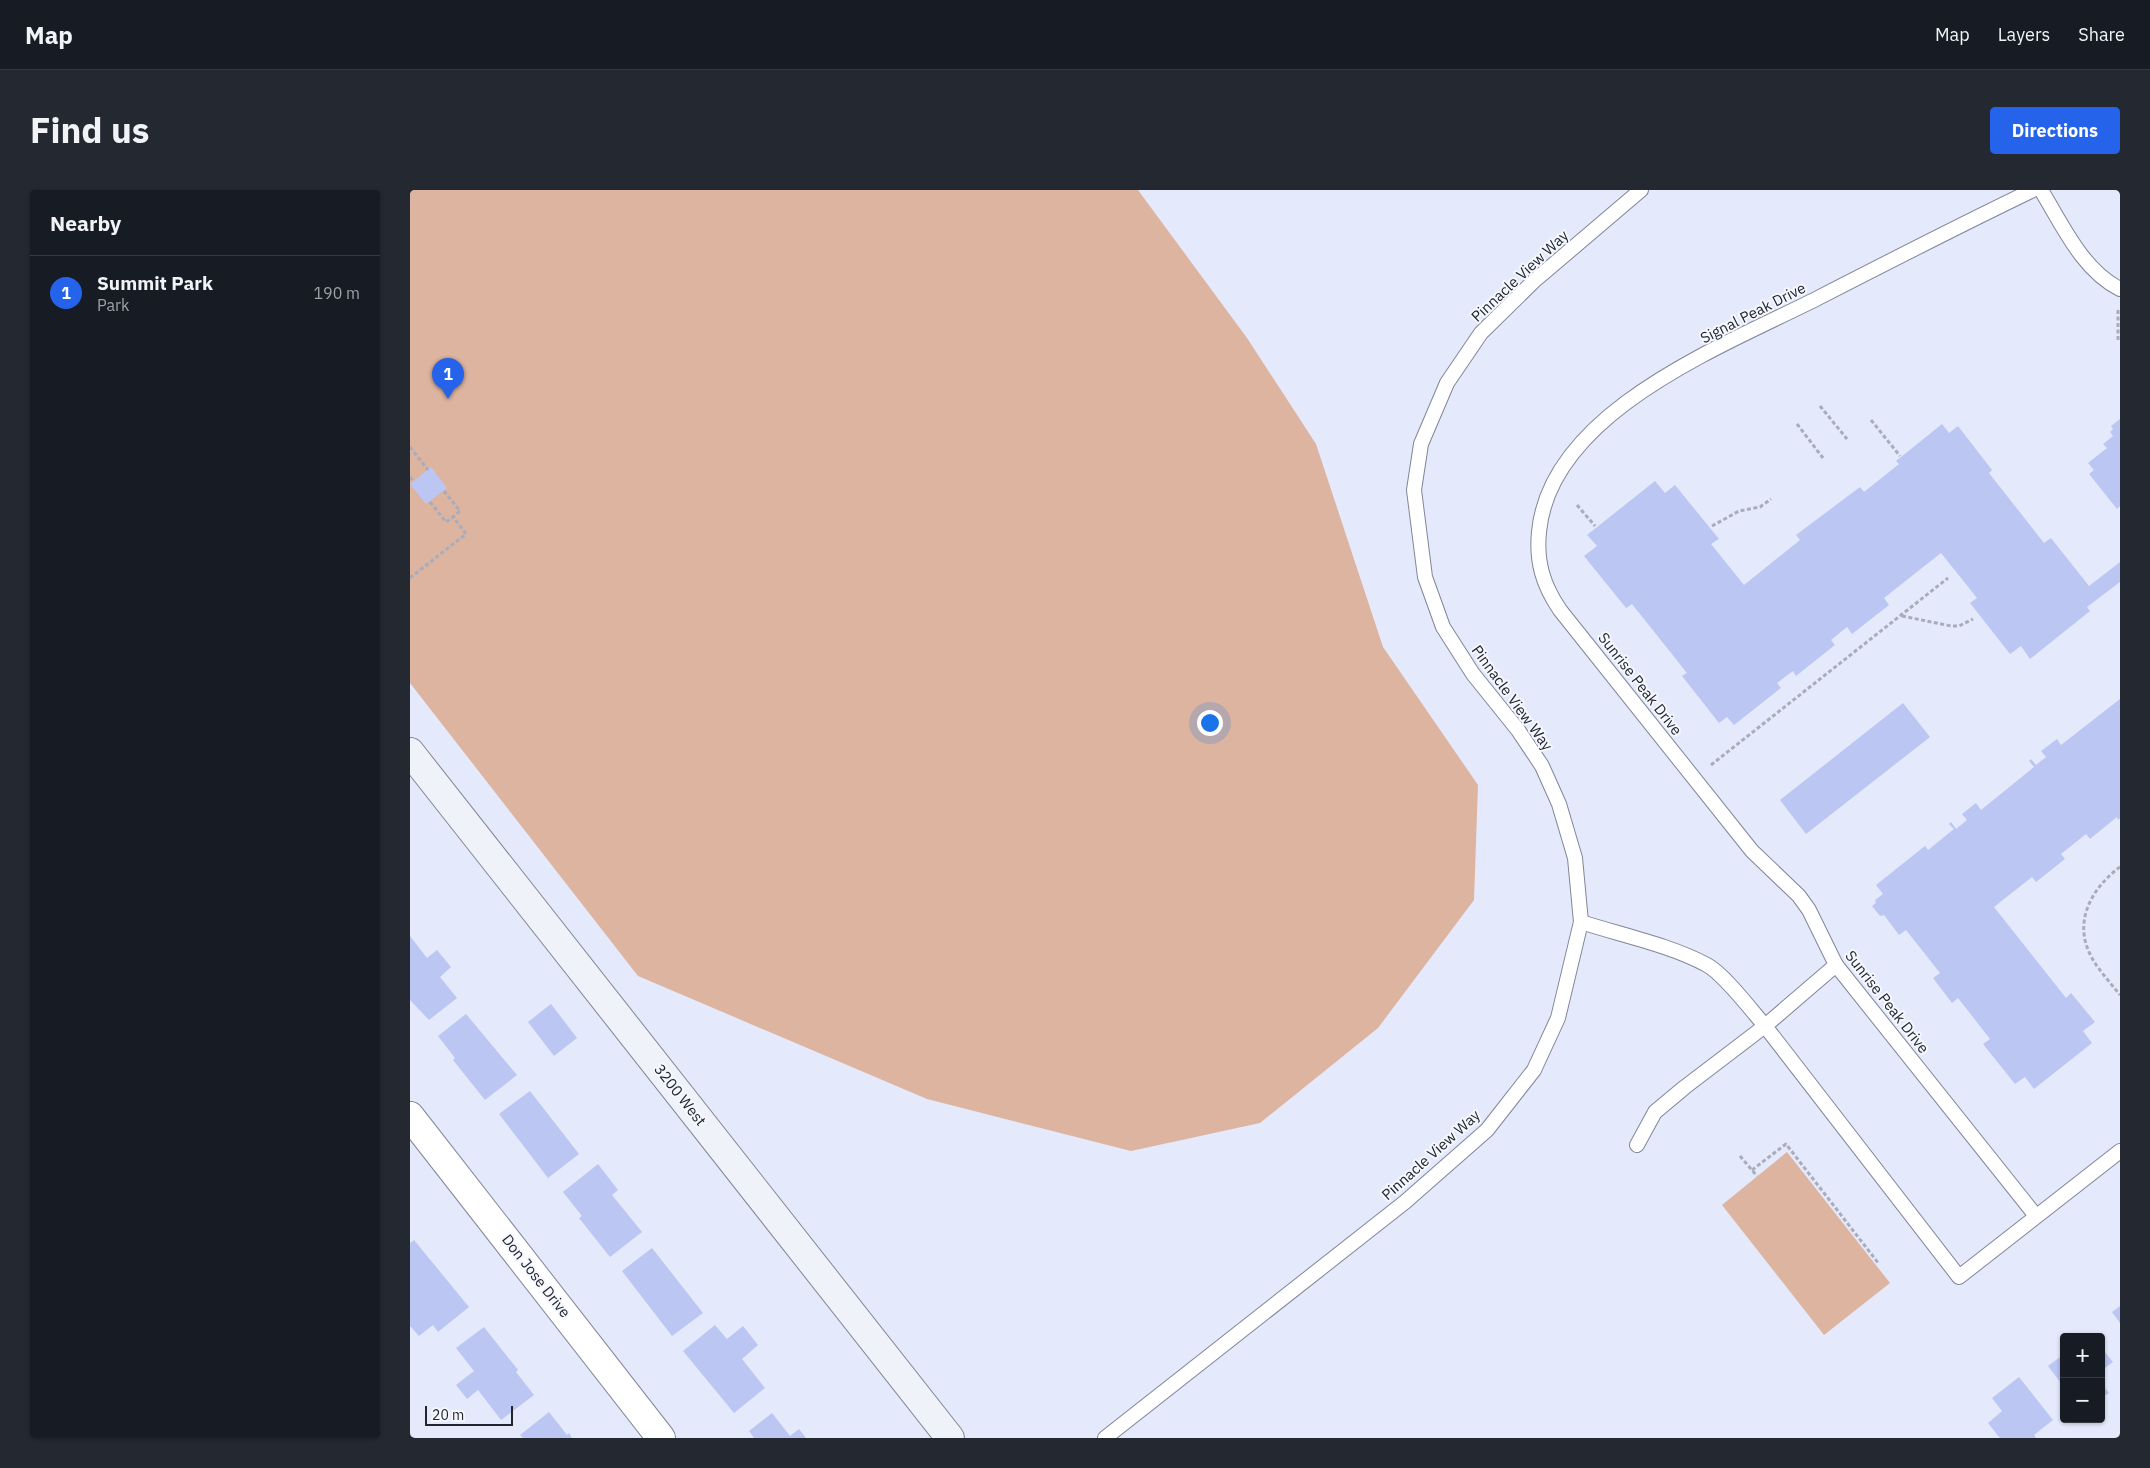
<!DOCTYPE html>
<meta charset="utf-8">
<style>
:root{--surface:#171b24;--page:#242831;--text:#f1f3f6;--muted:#9ea1a6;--line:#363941;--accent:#2563eb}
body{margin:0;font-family:"IBM Plex Sans",sans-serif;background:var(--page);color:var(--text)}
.controls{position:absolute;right:15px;bottom:15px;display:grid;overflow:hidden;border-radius:5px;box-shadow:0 1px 4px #0004}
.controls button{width:45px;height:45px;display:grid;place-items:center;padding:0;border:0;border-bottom:1px solid var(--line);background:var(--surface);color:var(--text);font:25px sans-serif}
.scale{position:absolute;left:15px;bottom:12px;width:88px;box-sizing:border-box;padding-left:5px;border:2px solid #23252c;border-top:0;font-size:14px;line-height:18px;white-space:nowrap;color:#23252c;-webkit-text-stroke:4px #f5f7ff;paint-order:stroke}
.you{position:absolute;left:799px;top:532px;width:18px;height:18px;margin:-12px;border:4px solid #fff;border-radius:50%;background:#1a73e8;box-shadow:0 0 0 8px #1a73e833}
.badge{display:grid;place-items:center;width:32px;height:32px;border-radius:50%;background:var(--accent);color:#fff;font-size:16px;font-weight:700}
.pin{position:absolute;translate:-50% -41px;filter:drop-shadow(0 1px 2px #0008)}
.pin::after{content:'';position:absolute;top:26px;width:18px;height:15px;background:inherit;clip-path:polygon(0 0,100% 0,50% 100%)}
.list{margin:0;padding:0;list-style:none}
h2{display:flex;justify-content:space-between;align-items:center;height:65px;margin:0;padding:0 20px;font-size:21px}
h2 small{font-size:16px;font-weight:400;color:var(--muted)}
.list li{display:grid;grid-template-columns:32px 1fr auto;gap:15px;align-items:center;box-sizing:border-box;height:75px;padding:0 20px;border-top:1px solid var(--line)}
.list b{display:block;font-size:19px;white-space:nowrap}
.list p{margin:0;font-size:16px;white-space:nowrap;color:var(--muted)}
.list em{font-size:16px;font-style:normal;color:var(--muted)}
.map{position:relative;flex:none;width:1710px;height:1248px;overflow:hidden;border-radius:5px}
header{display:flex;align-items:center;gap:30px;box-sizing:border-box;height:70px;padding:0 25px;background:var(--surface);border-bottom:1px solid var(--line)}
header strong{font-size:24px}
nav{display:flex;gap:28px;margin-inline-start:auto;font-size:18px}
.intro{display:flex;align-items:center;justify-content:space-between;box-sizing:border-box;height:120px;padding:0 30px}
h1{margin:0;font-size:35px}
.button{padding:12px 22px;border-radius:5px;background:var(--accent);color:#fff;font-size:18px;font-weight:700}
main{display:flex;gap:30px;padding:0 30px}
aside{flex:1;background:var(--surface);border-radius:5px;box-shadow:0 1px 4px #0004}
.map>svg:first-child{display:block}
.green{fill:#ddb4a0}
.building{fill:#bcc6f3}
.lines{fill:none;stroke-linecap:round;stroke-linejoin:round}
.lane-casing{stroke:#818597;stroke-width:16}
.street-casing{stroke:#818597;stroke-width:30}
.secondary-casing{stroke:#818597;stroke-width:30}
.path{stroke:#a8acbb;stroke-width:3;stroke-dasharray:4 2.5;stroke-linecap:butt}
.lane{stroke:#fff;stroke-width:14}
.street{stroke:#fff;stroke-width:28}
.secondary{stroke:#f0f2f9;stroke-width:28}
.labels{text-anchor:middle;stroke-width:4;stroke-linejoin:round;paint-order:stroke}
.street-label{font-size:15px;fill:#23252c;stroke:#f5f7ff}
</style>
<header>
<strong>Map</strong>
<nav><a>Map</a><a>Layers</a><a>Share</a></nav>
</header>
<div class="intro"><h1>Find us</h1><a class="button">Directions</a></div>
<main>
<aside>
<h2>Nearby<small></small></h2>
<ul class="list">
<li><span class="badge">1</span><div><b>Summit Park</b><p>Park</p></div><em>190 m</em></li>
</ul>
</aside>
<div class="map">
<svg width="1710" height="1248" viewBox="0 0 1710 1248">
<rect width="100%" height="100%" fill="#e4e9fc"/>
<!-- green -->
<g class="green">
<path d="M 0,0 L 728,0 L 837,148 L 906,254 L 973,457 L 1068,595 L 1064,710 L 968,838 L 850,933 L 721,961 L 517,909 L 228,786 L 0,493 Z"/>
<path d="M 1377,962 L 1480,1093 L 1414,1145 L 1312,1015 Z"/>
</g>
<!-- building -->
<g class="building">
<path d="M 1710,229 L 1710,316 L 1707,319 L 1679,284 L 1684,280 L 1678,273 L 1697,258 L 1693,254 L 1703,246 L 1700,242 L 1703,239 L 1701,236 Z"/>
<path d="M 1532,234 L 1539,243 L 1548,236 L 1582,280 L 1579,283 L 1634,353 L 1641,348 L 1679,396 L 1710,372 L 1710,392 L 1677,417 L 1680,421 L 1620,469 L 1611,456 L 1600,464 L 1560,413 L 1567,408 L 1531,363 L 1474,408 L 1479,415 L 1442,444 L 1437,437 L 1421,450 L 1425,455 L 1386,486 L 1383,481 L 1367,493 L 1371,498 L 1324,535 L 1317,527 L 1309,533 L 1272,486 L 1277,483 L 1222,414 L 1216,418 L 1174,366 L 1187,356 L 1177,345 L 1245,291 L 1255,303 L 1265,295 L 1309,349 L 1301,354 L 1334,395 L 1390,350 L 1386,345 L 1450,297 L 1454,302 L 1489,274 L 1486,271 Z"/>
<path d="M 21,277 L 37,298 L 16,314 L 0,294 Z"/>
<path d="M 1710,509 L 1710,628 L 1708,630 L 1707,627 L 1680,649 L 1676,644 L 1651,664 L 1655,669 L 1626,692 L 1622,687 L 1584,717 L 1656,808 L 1661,803 L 1685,832 L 1673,841 L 1682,853 L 1624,899 L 1615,887 L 1605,894 L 1573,854 L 1580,849 L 1548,808 L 1542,813 L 1523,788 L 1530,783 L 1496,740 L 1489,745 L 1474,725 L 1470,726 L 1462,716 L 1466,713 L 1465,710 L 1473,704 L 1466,695 L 1515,656 L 1518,660 L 1544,639 L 1539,634 L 1541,632 L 1546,639 L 1557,630 L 1552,624 L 1566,613 L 1571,620 L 1624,577 L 1619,571 L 1621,569 L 1626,575 L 1636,567 L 1631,561 L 1647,549 L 1651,555 Z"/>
<path d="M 1493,513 L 1520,547 L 1396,644 L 1370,610 Z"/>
<path d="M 0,746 L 17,768 L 27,760 L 41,777 L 30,787 L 47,808 L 19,830 L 0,810 Z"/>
<path d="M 141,814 L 167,848 L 144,866 L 118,832 Z"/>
<path d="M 56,824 L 107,885 L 75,910 L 43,870 L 45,868 L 28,846 Z"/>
<path d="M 120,901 L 169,964 L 138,988 L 89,924 Z"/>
<path d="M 188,974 L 208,1000 L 202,1005 L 232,1042 L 200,1067 L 169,1028 L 172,1026 L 153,1002 Z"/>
<path d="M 4,1050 L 59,1117 L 28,1142 L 23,1135 L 9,1146 L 0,1136 L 0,1053 Z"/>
<path d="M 242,1058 L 293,1123 L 262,1146 L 212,1081 Z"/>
<path d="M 1710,1116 L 1710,1133 L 1702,1122 Z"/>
<path d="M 305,1135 L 317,1149 L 333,1136 L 348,1155 L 332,1169 L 355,1198 L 324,1223 L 273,1161 Z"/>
<path d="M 74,1137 L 108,1180 L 106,1182 L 124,1205 L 91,1230 L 68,1200 L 57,1209 L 46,1195 L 64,1181 L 46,1158 Z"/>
<path d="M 1691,1157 L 1703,1172 L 1691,1181 Z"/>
<path d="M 1654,1164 L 1654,1197 L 1638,1176 Z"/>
<path d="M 1609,1187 L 1643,1230 L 1624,1245 L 1626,1248 L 1590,1248 L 1578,1233 L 1592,1221 L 1582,1208 Z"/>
<path d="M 1691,1193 L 1699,1203 L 1691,1208 Z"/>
<path d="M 139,1222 L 157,1245 L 159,1243 L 162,1248 L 113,1248 L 110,1245 Z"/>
<path d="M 362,1223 L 380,1246 L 389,1239 L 396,1248 L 344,1248 L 339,1241 Z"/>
</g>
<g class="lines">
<!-- lane casing -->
<g class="lane-casing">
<g id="lane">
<path d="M 1623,0 C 1550,35 1478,72 1406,109 C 1313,156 1140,222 1129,342 C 1126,372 1133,395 1150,420 L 1342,661 L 1389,706 L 1399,720 L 1426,775 L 1626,1026"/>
<path d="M 1631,0 C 1652,34 1672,80 1710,99"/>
<path d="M 1171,732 C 1211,745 1260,755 1297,775 C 1314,784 1342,821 1355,836 L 1549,1087 L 1710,961"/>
<path d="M 1227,955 L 1245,922 L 1275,897 L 1355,836 L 1426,775"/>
<path d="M 695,1248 L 995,1012 L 1077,940 L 1124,880 L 1148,828 L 1171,732 L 1165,668 L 1149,614 L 1132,576 L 1108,540 L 1063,484 L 1033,437 L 1015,387 L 1004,300 L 1011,254 L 1037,193 L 1071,143 L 1124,91 L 1231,0"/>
</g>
</g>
<!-- street casing -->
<g class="street-casing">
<path id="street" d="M 0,926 L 251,1248"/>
</g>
<!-- secondary casing -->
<g class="secondary-casing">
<path id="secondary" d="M 0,562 L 540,1248"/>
</g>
<!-- path -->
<g class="path">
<path d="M 1708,120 L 1708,151"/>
<path d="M 1410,216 L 1437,249"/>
<path d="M 1461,230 L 1490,266"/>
<path d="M 1387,234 L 1413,268"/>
<path d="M 0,257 L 18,280"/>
<path d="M 0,287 L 3,291"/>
<path d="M 20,312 L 36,332 L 43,327"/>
<path d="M 1167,315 L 1185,336"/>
<path d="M 1302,336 L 1329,321 L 1350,317 L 1361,309"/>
<path d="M 0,388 L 56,344 L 43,327 L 50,321 L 34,301"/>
<path d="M 1492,426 L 1541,436 L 1549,436 L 1563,429"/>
<path d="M 1301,575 L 1538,388"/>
<path d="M 1710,677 C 1683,697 1663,730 1680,764 C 1687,779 1700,792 1710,805"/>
<path d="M 1330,966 L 1347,986"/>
<path d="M 1342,980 L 1376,954 L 1469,1074"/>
</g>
<!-- lane -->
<use href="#lane" class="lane"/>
<!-- street -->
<use href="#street" class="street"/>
<!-- secondary -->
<use href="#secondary" class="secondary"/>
</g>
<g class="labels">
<!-- street labels -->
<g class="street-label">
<text transform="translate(1110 86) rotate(-43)" y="5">Pinnacle View Way</text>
<text transform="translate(1343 123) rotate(-27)" y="5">Signal Peak Drive</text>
<text transform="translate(1230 494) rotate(52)" y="5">Sunrise Peak Drive</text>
<text transform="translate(1102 508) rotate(54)" y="5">Pinnacle View Way</text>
<text transform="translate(1477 812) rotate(52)" y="5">Sunrise Peak Drive</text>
<text transform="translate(270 905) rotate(52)" y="5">3200 West</text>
<text transform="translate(1021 965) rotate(-42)" y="5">Pinnacle View Way</text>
<text transform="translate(126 1086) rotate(52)" y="5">Don Jose Drive</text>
</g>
</g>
</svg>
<div class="controls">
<button>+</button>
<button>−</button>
</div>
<div class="scale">20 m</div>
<div class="you"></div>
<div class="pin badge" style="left:38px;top:209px">1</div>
</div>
</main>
